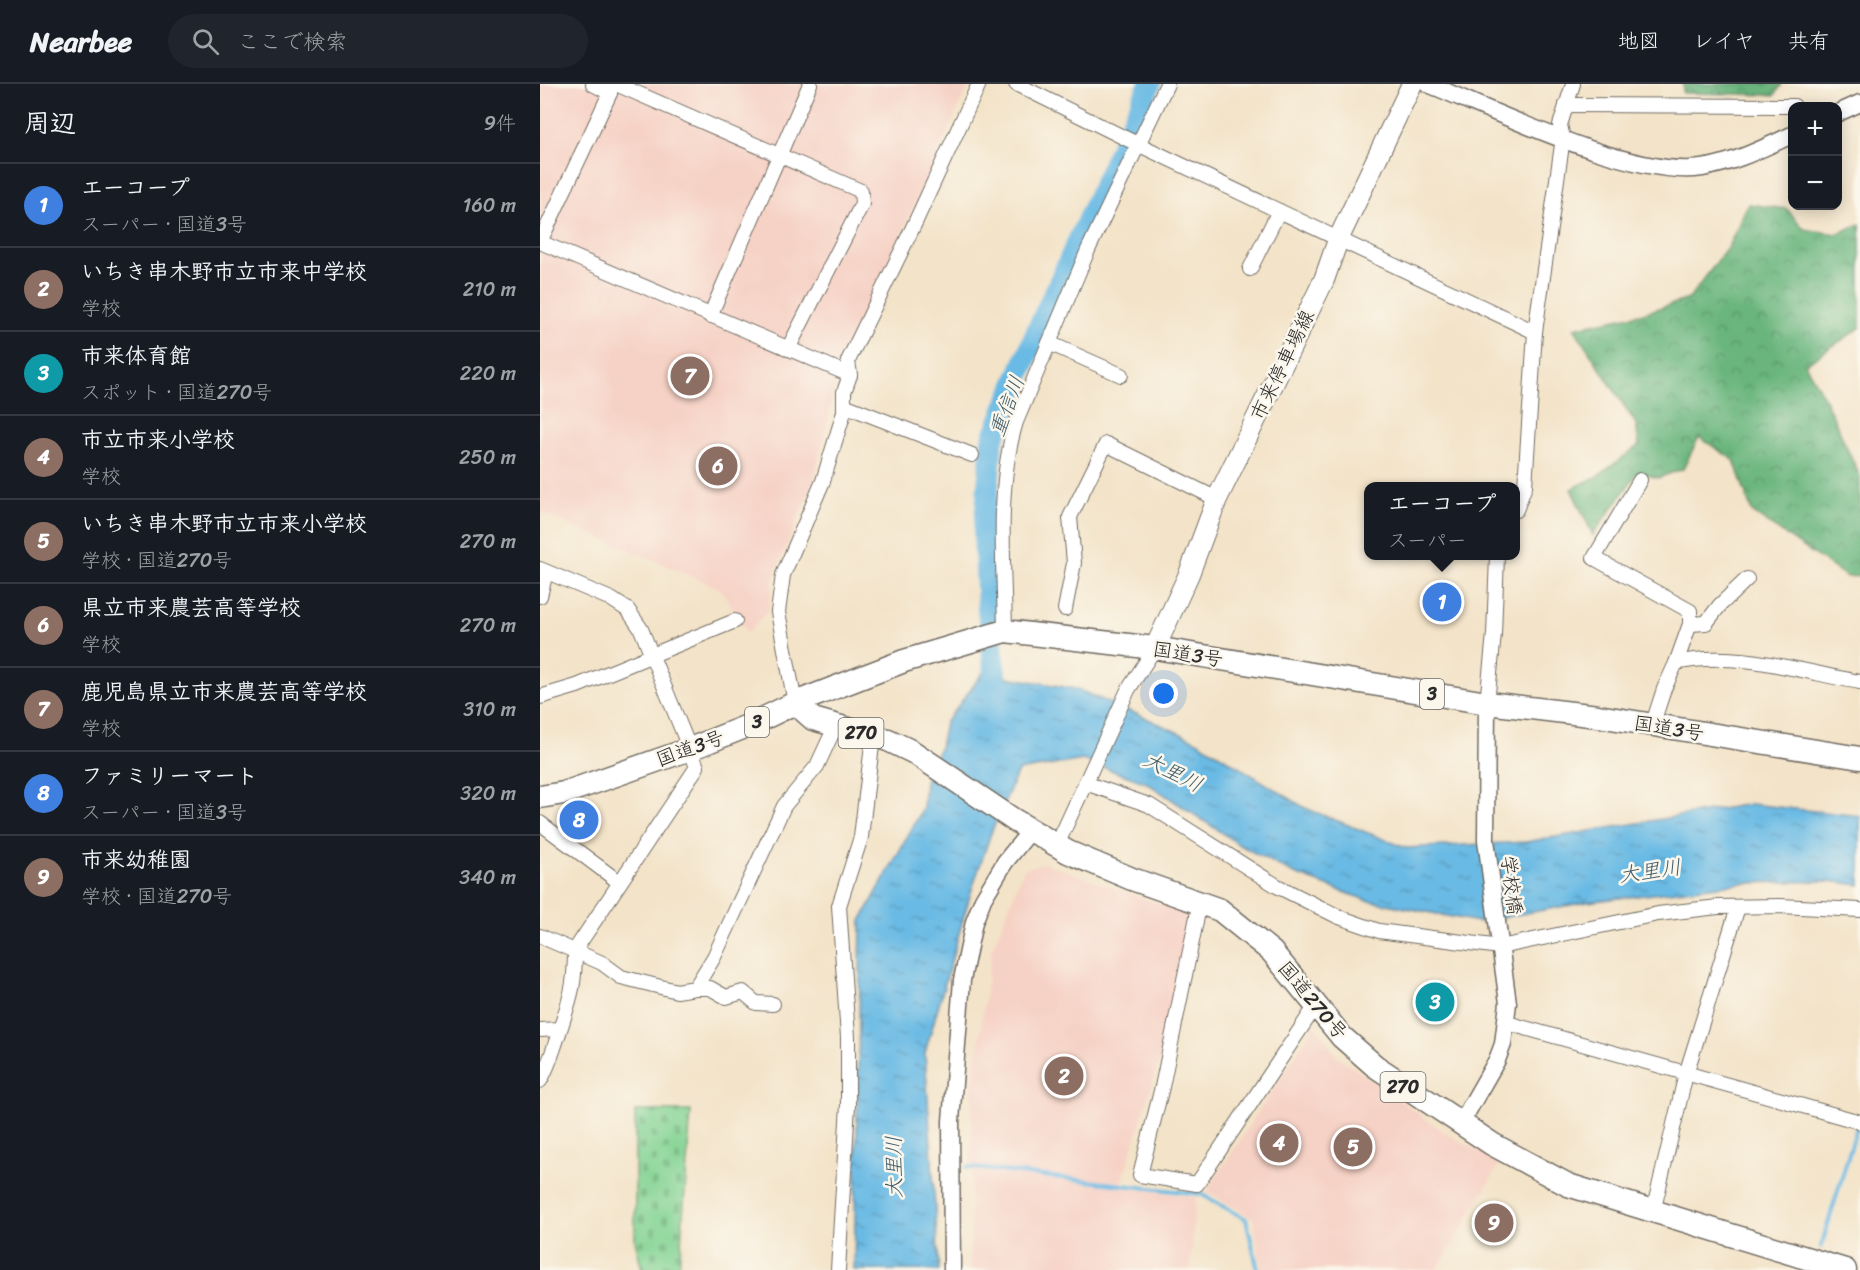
<!DOCTYPE html>
<html lang="ja">
<meta charset="utf-8">
<style>
:root{--surface:#171b24;--page:#20242c;--text:#f1f3f6;--muted:#9ea1a6;--line:#363941;--accent:#2563eb}
body{margin:0;font-family:Sriracha,"Klee One",sans-serif;background:var(--page);color:var(--text)}
.controls{position:absolute;right:18px;top:18px;display:grid;overflow:hidden;border-radius:12px;box-shadow:0 3px 15px #0003}
.controls button{width:54px;height:54px;display:grid;place-items:center;padding:0;border:0;border-bottom:2px solid var(--line);background:var(--surface);color:var(--text);font:30px sans-serif}
.you{position:absolute;left:624px;top:610px;width:21px;height:21px;margin:-15px;border:4px solid #fff;border-radius:50%;background:#1a73e8;box-shadow:0 0 0 9px #1a73e833}
.badge{display:grid;place-items:center;width:39px;height:39px;border-radius:50%;background:var(--accent);color:#fff;font-size:20px;font-weight:700}
.pin{position:absolute;translate:-50% -50%;border:3px solid #fff;box-shadow:0 2px 6px #0006}
.popup{position:absolute;left:824px;top:398px;width:156px;height:78px;box-sizing:border-box;display:grid;place-content:center;border-radius:12px;background:var(--surface);filter:drop-shadow(0 2px 4px #0005);font-size:20px;white-space:nowrap;color:var(--muted)}
.popup b{font-size:22px;color:var(--text)}
.popup::after{content:'';position:absolute;left:50%;top:100%;margin-left:-12px;border:12px solid transparent;border-top-color:var(--surface)}
.list{margin:0;padding:0;list-style:none}
h2{display:flex;justify-content:space-between;align-items:center;height:78px;margin:0;padding:0 24px;font-size:26px}
h2 small{font-size:20px;font-weight:400;color:var(--muted)}
.list li{display:grid;grid-template-columns:39px 1fr auto;gap:18px;align-items:center;box-sizing:border-box;height:84px;padding:0 24px;border-top:2px solid var(--line)}
.list b{display:block;font-size:22px;white-space:nowrap}
.list p{margin:0;font-size:20px;white-space:nowrap;color:var(--muted)}
.list em{font-size:20px;font-style:normal;color:var(--muted)}
.icon{flex:none;width:33px;height:33px;fill:none;stroke:currentColor;stroke-width:2;stroke-linecap:round;stroke-linejoin:round}
.map{position:relative;flex:none;width:1320px;height:1186px;overflow:hidden}
header{display:flex;align-items:center;gap:36px;box-sizing:border-box;height:84px;padding:0 30px;background:var(--surface);border-bottom:2px solid var(--line)}
header strong{font-size:28px}
nav{display:flex;gap:33px;margin-inline-start:auto;font-size:21px}
.search{width:420px;height:54px;background:var(--page);display:flex;align-items:center;gap:15px;box-sizing:border-box;padding:0 21px;border-radius:33px;color:var(--muted);font-size:22px}
main{display:flex}
aside{flex:1;background:var(--surface)}
.map>svg:first-child{display:block}
.built{fill:#f6d1c5}
.forest{fill:url(#forest-crowns);stroke:#4a7054;stroke-width:1.5}
.cemetery{fill:url(#cemetery-stones);stroke:#567f5f;stroke-width:1.5}
.water{fill:url(#water-ripples);stroke:#4a7288;stroke-width:1.5}
.lines{fill:none;stroke-linecap:round;stroke-linejoin:round}
.stream{stroke:#69bae4;stroke-width:4}
.river{stroke:#69bae4;stroke-width:22}
.minor-casing{stroke:#716b62;stroke-width:16}
.tertiary-casing{stroke:#716b62;stroke-width:19}
.secondary-casing{stroke:#716b62;stroke-width:22}
.trunk-casing{stroke:#716b62;stroke-width:25}
.minor{stroke:#fff;stroke-width:14}
.tertiary{stroke:#fff;stroke-width:16}
.secondary{stroke:#fff;stroke-width:20}
.trunk{stroke:#fff;stroke-width:22}
.labels{text-anchor:middle;stroke-width:5;stroke-linejoin:round;paint-order:stroke}
.shield{fill:#fbf7ec;stroke:#696865;stroke-width:1.5}
.shield-label{font-size:18px;font-weight:bold;fill:#2b2b2b}
.street-label{font-size:20px;fill:#2b2b2b;stroke:#fbf7ec}
.water-label{font-size:21px;font-style:italic;fill:#415d6c;stroke:#fbf7ec}
</style>
<header>
<strong>Nearbee</strong>
<div class="search"><svg class="icon" aria-label="search" viewBox="0 0 24 24"><circle cx="10" cy="10" r="6"/><path d="M15 15l6 6"/></svg>ここで検索</div>
<nav><a>地図</a><a>レイヤ</a><a>共有</a></nav>
</header>
<main>
<aside>
<h2>周辺<small>9件</small></h2>
<ul class="list">
<li><span class="badge" style="background:#3f7fe0">1</span><div><b>エーコープ</b><p>スーパー · 国道3号</p></div><em>160 m</em></li>
<li><span class="badge" style="background:#8d6e63">2</span><div><b>いちき串木野市立市来中学校</b><p>学校</p></div><em>210 m</em></li>
<li><span class="badge" style="background:#0f9aa8">3</span><div><b>市来体育館</b><p>スポット · 国道270号</p></div><em>220 m</em></li>
<li><span class="badge" style="background:#8d6e63">4</span><div><b>市立市来小学校</b><p>学校</p></div><em>250 m</em></li>
<li><span class="badge" style="background:#8d6e63">5</span><div><b>いちき串木野市立市来小学校</b><p>学校 · 国道270号</p></div><em>270 m</em></li>
<li><span class="badge" style="background:#8d6e63">6</span><div><b>県立市来農芸高等学校</b><p>学校</p></div><em>270 m</em></li>
<li><span class="badge" style="background:#8d6e63">7</span><div><b>鹿児島県立市来農芸高等学校</b><p>学校</p></div><em>310 m</em></li>
<li><span class="badge" style="background:#3f7fe0">8</span><div><b>ファミリーマート</b><p>スーパー · 国道3号</p></div><em>320 m</em></li>
<li><span class="badge" style="background:#8d6e63">9</span><div><b>市来幼稚園</b><p>学校 · 国道270号</p></div><em>340 m</em></li>
</ul>
</aside>
<div class="map">
<svg width="1320" height="1186" viewBox="0 0 1320 1186">
<defs>
<pattern id="forest-crowns" width="20" height="18" patternUnits="userSpaceOnUse" patternTransform="scale(1.5)"><rect width="20" height="18" fill="#69b57d"/><path d="M2 6a3 3 0 1 1 6 0M12 15a3 3 0 1 1 6 0" fill="none" stroke="#579367"/></pattern>
<pattern id="cemetery-stones" width="16" height="16" patternUnits="userSpaceOnUse" patternTransform="scale(1.5)"><rect width="16" height="16" fill="#82d393"/><path d="M2 7V4a2 2 0 0 1 4 0v3zM10 15v-3a2 2 0 0 1 4 0v3z" fill="#70b57f"/></pattern>
<pattern id="water-ripples" width="26" height="14" patternUnits="userSpaceOnUse" patternTransform="scale(1.5)"><rect width="26" height="14" fill="#69bae4"/><path d="M2 4q2-2 4 0t4 0M15 11q2-2 4 0t4 0" fill="none" stroke="#5797b9"/></pattern>
</defs>
<rect width="100%" height="100%" fill="#fbf7ec"/>
<filter id="ink" filterUnits="userSpaceOnUse"><feTurbulence type="fractalNoise" baseFrequency=".0167" numOctaves="2"/><feDisplacementMap in="SourceGraphic" scale="12" xChannelSelector="R" yChannelSelector="G"/><feConvolveMatrix kernelMatrix="1 2 1 2 8 2 1 2 1" color-interpolation-filters="sRGB"/></filter>
<filter id="wash" filterUnits="userSpaceOnUse"><feTurbulence type="fractalNoise" baseFrequency=".008" numOctaves="4" result="noise"/><feDisplacementMap in="SourceGraphic" scale="24" xChannelSelector="R" yChannelSelector="G"/><feGaussianBlur stdDeviation="1.35" result="paint"/><feColorMatrix in="noise" values="0 0 0 0 0 0 0 0 0 0 0 0 0 0 0 0 0 1.4 0 .05"/><feComposite in="paint" operator="in"/></filter>
<g filter="url(#wash)">
<rect width="100%" height="100%" fill="#f3e3c8"/>
<!-- built -->
<g class="built">
<path d="M 0,0 L 429,0 L 306,273 L 293,311 L 274,397 L 233,494 L 229,526 L 208,548 L 181,505 L 0,428 L 0,389 L 4,377 L 0,375 Z"/>
<path d="M 504,779 L 650,831 L 619,978 L 580,1103 L 656,1113 L 650,1186 L 430,1186 L 432,1005 L 452,865 L 484,785 Z"/>
<path d="M 775,941 L 796,971 L 904,1048 L 960,1079 L 897,1186 L 722,1186 L 713,1135 L 667,1107 Z"/>
</g>
<!-- forest -->
<g class="forest">
<path d="M 1143,0 L 1242,0 L 1235,11 L 1143,9 Z"/>
<path d="M 1208,120 L 1247,125 L 1264,145 L 1296,150 L 1320,140 L 1320,244 L 1265,280 L 1285,315 L 1320,393 L 1320,492 L 1307,493 L 1212,428 L 1194,376 L 1159,353 L 1143,385 L 1118,394 L 1098,388 L 1053,451 L 1031,405 L 1058,392 L 1099,361 L 1096,340 L 1034,244 L 1100,230 L 1149,215 L 1188,163 Z"/>
</g>
<!-- cemetery -->
<path class="cemetery" d="M 95,1027 L 151,1027 L 139,1186 L 102,1186 L 95,1156 Z"/>
<!-- water -->
<path class="water" d="M 443,589 L 536,605 L 599,631 L 657,657 L 765,724 L 866,764 L 986,758 L 1210,720 L 1320,732 L 1320,801 L 1289,797 L 1202,799 L 1047,818 L 938,838 L 826,816 L 752,789 L 700,761 L 607,699 L 543,676 L 478,687 L 451,749 L 430,811 L 385,969 L 399,1186 L 314,1186 L 321,837 L 383,724 L 385,697 L 400,663 L 405,639 Z"/>
<g class="lines">
<!-- stream -->
<g class="stream">
<path d="M 427,1083 L 661,1110 L 706,1135 L 718,1186"/>
<path d="M 1281,1163 L 1317,1043 L 1319,1044"/>
</g>
<!-- river -->
<path class="river" d="M 458,621 L 448,524 L 444,449 L 452,357 L 498,245 L 610,0"/>
</g>
</g>
<g filter="url(#ink)">
<g class="lines">
<!-- minor casing -->
<g class="minor-casing">
<g id="minor">
<path d="M 53,0 L 70,9"/>
<path d="M 76,0 L 321,107 L 322,120 L 248,265"/>
<path d="M 476,0 L 587,55 L 995,248"/>
<path d="M 1026,21 L 1254,22"/>
<path d="M 0,158 L 310,291"/>
<path d="M 0,158 L 70,9 L 70,0"/>
<path d="M 710,185 L 739,127"/>
<path d="M 170,232 L 270,0"/>
<path d="M 509,259 L 581,291"/>
<path d="M 304,321 L 432,371"/>
<path d="M 1100,396 L 1054,474 L 1150,527 L 1150,540 L 1136,579"/>
<path d="M 976,426 L 985,402 L 995,248 L 1023,54 L 1020,41 L 1033,0"/>
<path d="M 0,485 L 71,515 L 88,526 L 101,545 L 157,683 L 35,866 C 35,904 30,914 19,949 C 13,966 9,982 0,997"/>
<path d="M 0,512 L 6,488"/>
<path d="M 525,525 L 534,479 L 530,433 L 566,360 L 677,415"/>
<path d="M 1150,540 L 1166,539 L 1180,521 L 1207,495"/>
<path d="M 465,547 C 464,478 456,404 476,338 L 548,166 L 627,0"/>
<path d="M 0,613 L 37,602 L 195,537"/>
<path d="M 255,619 L 238,528 L 243,491 L 283,397 L 304,328 L 304,308 L 310,291 L 308,277 L 374,141 L 439,0"/>
<path d="M 947,619 L 954,550 L 957,472"/>
<path d="M 1112,642 L 1124,605 L 1136,579 C 1195,565 1262,588 1320,598"/>
<path d="M 545,699 L 609,721 L 737,802 L 799,833 L 839,847 L 960,863 L 1118,830 L 1178,823 L 1240,822 L 1320,826"/>
<path d="M 0,739 L 79,798"/>
<path d="M 517,761 L 588,606 L 615,564"/>
<path d="M 660,818 L 622,1003 L 600,1091 L 657,1100 L 777,920"/>
<path d="M 0,852 L 62,879 L 81,893 L 137,907 L 155,904 L 174,873 L 244,722 L 277,682 L 295,643"/>
<path d="M 155,904 L 170,904 L 186,913 L 203,908 L 216,919 L 233,920"/>
<path d="M 967,939 L 1320,1038"/>
<path d="M 0,946 L 20,945"/>
<path d="M 1113,1128 L 1146,990 L 1198,823"/>
<path d="M 298,1186 L 308,1021 L 308,953 L 299,822 L 321,753 L 333,653"/>
</g>
</g>
<!-- tertiary casing -->
<g class="tertiary-casing">
<g id="tertiary">
<path d="M 888,0 C 955,27 1094,95 1162,84 C 1194,79 1223,64 1252,51"/>
<path d="M 1298,29 L 1320,19"/>
<path d="M 921,1039 L 957,976 L 963,960 L 968,919 L 946,756 L 947,619"/>
<path d="M 412,1186 L 411,1037 L 422,896 L 434,838 L 443,815 L 465,778 L 491,746"/>
</g>
</g>
<!-- secondary casing -->
<g class="secondary-casing">
<path id="secondary" d="M 615,564 L 649,490 L 677,415 L 784,196 L 798,156 L 872,0"/>
</g>
<!-- trunk casing -->
<g class="trunk-casing">
<g id="trunk">
<path d="M 255,619 L 273,635 L 348,656 L 373,668 L 474,736 L 528,768 L 592,795 L 680,826 L 732,868 L 802,953 L 835,982 L 952,1060 L 1028,1101 L 1305,1186"/>
<path d="M 0,713 L 24,709 L 150,665 L 210,641 L 255,619 L 364,577 L 465,547 L 615,564 L 947,619 L 1058,632 L 1320,674"/>
</g>
</g>
<!-- minor -->
<use href="#minor" class="minor"/>
<!-- tertiary -->
<use href="#tertiary" class="tertiary"/>
<!-- secondary -->
<use href="#secondary" class="secondary"/>
<!-- trunk -->
<use href="#trunk" class="trunk"/>
</g>
</g>
<g class="labels">
<!-- shield labels -->
<g class="shield">
<rect x="880" y="595" width="24" height="30" rx="4.5"/>
<rect x="205" y="623" width="24" height="30" rx="4.5"/>
<rect x="298.5" y="634" width="45" height="30" rx="4.5"/>
<rect x="840.5" y="988" width="45" height="30" rx="4.5"/>
</g>
<g class="shield-label">
<text x="892" y="616">3</text>
<text x="217" y="644">3</text>
<text x="321" y="655">270</text>
<text x="863" y="1009">270</text>
</g>
<!-- street labels -->
<g class="street-label">
<text transform="translate(742 281) rotate(-64)" y="7">市来停車場線</text>
<text transform="translate(648 570) rotate(9)" y="7">国道3号</text>
<text transform="translate(1129 644) rotate(9)" y="7">国道3号</text>
<text transform="translate(150 664) rotate(-20)" y="7">国道3号</text>
<text transform="translate(972 801) rotate(83)" y="7">学校橋</text>
<text transform="translate(773 916) rotate(50)" y="7">国道270号</text>
</g>
<!-- water labels -->
<g class="water-label">
<text transform="translate(467 322) rotate(-69)" y="7">重信川</text>
<text transform="translate(633 688) rotate(27)" y="7">大里川</text>
<text transform="translate(1110 787) rotate(-8)" y="7">大里川</text>
<text transform="translate(354 1083) rotate(-91)" y="7">大里川</text>
</g>
</g>
</svg>
<div class="controls">
<button>+</button>
<button>−</button>
</div>
<div class="you"></div>
<div class="pin badge" style="left:902px;top:518px;background:#3f7fe0">1</div>
<div class="popup"><b>エーコープ</b>スーパー</div>
<div class="pin badge" style="left:524px;top:992px;background:#8d6e63">2</div>
<div class="pin badge" style="left:895px;top:918px;background:#0f9aa8">3</div>
<div class="pin badge" style="left:739px;top:1059px;background:#8d6e63">4</div>
<div class="pin badge" style="left:813px;top:1063px;background:#8d6e63">5</div>
<div class="pin badge" style="left:178px;top:382px;background:#8d6e63">6</div>
<div class="pin badge" style="left:150px;top:292px;background:#8d6e63">7</div>
<div class="pin badge" style="left:39px;top:736px;background:#3f7fe0">8</div>
<div class="pin badge" style="left:954px;top:1139px;background:#8d6e63">9</div>
</div>
</main>
